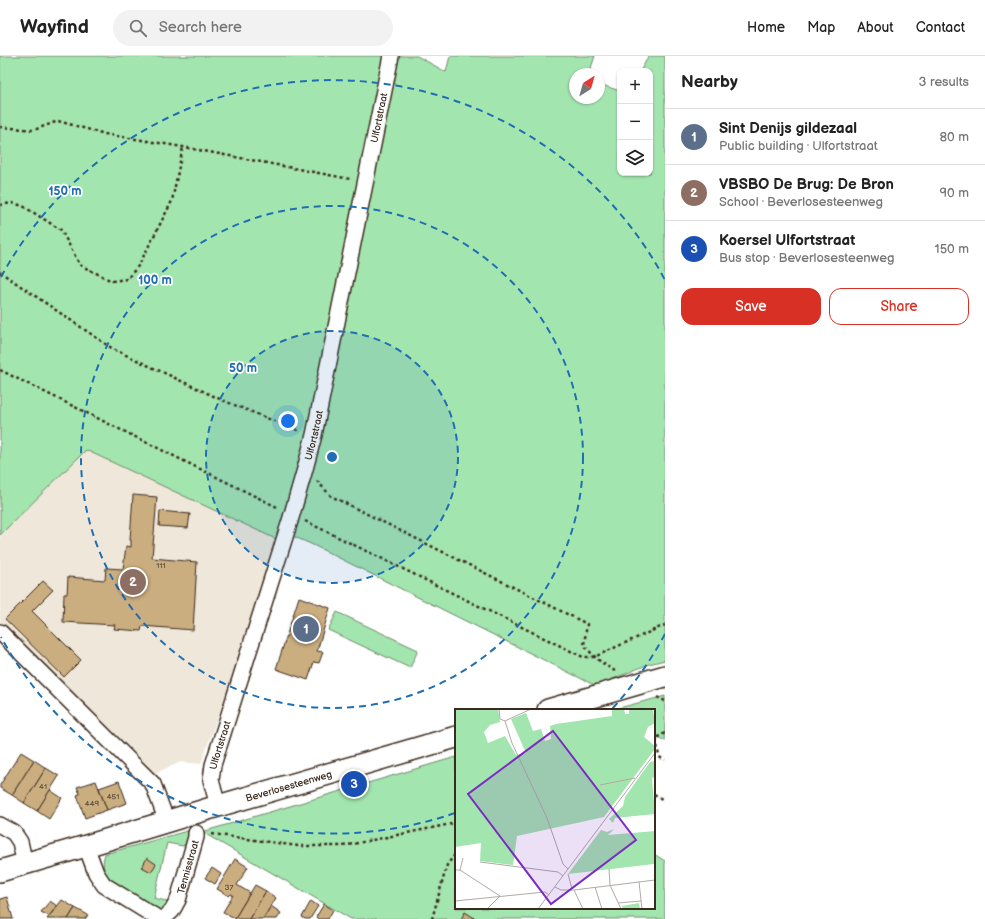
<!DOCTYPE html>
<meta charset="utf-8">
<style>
:root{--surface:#fff;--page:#f2f2f2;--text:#222;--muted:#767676;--line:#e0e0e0;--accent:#d93025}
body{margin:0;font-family:"Balsamiq Sans",sans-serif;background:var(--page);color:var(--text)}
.controls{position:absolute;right:12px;top:12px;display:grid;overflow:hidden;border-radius:8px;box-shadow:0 1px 3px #0004}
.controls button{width:36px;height:36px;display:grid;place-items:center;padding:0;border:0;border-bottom:1px solid var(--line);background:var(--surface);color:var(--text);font:20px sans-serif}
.compass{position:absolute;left:569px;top:12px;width:36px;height:36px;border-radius:50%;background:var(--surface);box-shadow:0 1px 3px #0004;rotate:37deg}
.you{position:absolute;left:288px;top:365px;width:14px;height:14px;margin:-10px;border:3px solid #fff;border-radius:50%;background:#1a73e8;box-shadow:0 0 0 6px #1a73e833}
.badge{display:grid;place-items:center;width:26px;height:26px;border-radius:50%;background:var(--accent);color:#fff;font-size:13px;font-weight:700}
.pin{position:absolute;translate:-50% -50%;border:2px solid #fff;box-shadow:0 1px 4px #0006}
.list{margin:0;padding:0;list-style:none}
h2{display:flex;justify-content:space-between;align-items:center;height:52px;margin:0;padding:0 16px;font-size:17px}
h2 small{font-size:13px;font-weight:400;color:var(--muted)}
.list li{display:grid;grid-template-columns:26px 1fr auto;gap:12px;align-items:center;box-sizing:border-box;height:56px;padding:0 16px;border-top:1px solid var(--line)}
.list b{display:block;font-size:15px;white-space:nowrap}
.list p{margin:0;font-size:13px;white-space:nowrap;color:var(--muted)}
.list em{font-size:13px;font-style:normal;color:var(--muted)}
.actions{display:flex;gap:8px;padding:12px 16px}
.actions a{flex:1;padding:9px 0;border:1px solid var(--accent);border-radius:12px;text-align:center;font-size:14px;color:var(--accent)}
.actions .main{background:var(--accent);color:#fff}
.icon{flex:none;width:22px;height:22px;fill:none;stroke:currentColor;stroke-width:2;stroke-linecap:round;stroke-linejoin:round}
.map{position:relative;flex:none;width:665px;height:863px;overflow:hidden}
header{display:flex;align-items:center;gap:24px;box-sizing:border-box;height:56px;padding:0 20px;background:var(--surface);border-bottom:1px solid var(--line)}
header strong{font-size:19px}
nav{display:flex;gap:22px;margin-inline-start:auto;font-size:14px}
.search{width:280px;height:36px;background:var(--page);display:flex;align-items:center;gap:10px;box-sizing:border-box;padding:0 14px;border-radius:22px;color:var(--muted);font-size:15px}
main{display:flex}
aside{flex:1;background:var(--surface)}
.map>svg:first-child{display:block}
.built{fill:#efe7d9}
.green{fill:#a3e5af;stroke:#6f8866}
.building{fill:#cbae80;stroke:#3b2a1e}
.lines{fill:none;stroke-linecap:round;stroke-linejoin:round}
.street-casing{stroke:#3b2a1e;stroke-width:18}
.secondary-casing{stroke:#3b2a1e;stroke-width:24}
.path{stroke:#3b2a1e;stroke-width:2.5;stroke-dasharray:3 3;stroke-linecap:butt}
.street{stroke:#fff;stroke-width:15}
.secondary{stroke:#fff;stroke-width:21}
.ring{fill:none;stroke:#1f6fb2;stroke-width:2;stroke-dasharray:7 5}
.labels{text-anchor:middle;stroke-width:3.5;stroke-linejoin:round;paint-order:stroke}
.number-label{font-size:8px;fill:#5f4b36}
.street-label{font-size:10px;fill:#3b2a1e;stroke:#fff}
.inset-road{fill:none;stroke:#b1aaa5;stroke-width:1}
.view{fill:#7b2cbf;fill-opacity:0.15;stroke:#7b2cbf;stroke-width:2}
.inset-edge{fill:none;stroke:#3b2a1e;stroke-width:2}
.centre{fill:#1f6fb2;stroke:#fff;stroke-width:2}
.ring-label{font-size:12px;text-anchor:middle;font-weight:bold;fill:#1f6fb2;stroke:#fff;stroke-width:3.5;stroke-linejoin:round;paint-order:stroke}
</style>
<header>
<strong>Wayfind</strong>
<div class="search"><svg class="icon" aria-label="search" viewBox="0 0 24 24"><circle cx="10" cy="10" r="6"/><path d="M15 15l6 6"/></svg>Search here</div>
<nav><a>Home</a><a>Map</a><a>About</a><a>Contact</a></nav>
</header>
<main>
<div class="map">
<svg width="665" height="863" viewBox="0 0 665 863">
<rect width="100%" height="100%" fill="#fff"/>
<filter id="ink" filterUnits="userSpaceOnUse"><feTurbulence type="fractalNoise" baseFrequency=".025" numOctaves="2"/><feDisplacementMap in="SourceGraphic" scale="8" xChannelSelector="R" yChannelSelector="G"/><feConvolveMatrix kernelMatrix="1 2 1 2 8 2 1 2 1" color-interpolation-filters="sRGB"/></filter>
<g filter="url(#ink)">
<!-- built -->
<path class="built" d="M 86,394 L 280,485 L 201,708 L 181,706 L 155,717 L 0,566 L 0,479 Z"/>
<!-- green -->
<g class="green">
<path d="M 0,0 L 417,0 L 446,16 L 450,0 L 595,0 L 589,18 L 575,18 L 575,42 L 599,42 L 599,28 L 620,35 L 620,117 L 650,117 L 650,15 L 640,15 L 649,0 L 665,0 L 665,604 L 649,608 L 596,630 L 311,488 L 283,476 L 280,485 L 86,394 L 0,479 Z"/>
<path d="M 337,556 L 418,594 L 410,612 L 328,574 Z"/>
<path d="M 665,640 L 665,685 L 654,679 L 654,654 L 611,654 Z"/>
<path d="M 456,701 L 456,852 L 654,852 L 654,798 L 665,805 L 665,863 L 351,863 L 202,776 Z"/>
<path d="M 187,775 L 191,776 L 192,781 L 183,790 L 167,787 L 154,842 L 170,846 L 165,854 L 161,854 L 158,853 L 114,826 C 104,819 101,809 105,798 Z"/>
</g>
<!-- building -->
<g class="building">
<path d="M 133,439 L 157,441 L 152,502 L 197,506 L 193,574 L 142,570 L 141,575 L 114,573 L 115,569 L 63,566 L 64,538 L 67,538 L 68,521 L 105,524 L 106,512 L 123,513 L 126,490 L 131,491 L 131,484 L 130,484 Z"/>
<path d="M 160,455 L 190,458 L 188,472 L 159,470 Z"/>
<path d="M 43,525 L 53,534 L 32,555 L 81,604 L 64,621 L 5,563 Z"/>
<path d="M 299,541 L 330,552 L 317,595 L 323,596 L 319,607 L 314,606 L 308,624 L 276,613 Z"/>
<path d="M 21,696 L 34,704 L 12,739 L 0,732 L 0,729 Z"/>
<path d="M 34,704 L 46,712 L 24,747 L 12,739 Z"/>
<path d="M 46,712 L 59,720 L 37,755 L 24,747 Z"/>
<path d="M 96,725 L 107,754 L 85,762 L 77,739 L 80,738 L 77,731 Z"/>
<path d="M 119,725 L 127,747 L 107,754 L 99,732 Z"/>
<path d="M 50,734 L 62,742 L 49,763 L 37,755 Z"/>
<path d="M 147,802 L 156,808 L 151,816 L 142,811 Z"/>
<path d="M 235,803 L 248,811 L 237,829 L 250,837 L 235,862 L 223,856 L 233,839 L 231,838 L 229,840 L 217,833 Z"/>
<path d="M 212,812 L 221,818 L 215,828 L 205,822 Z"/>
<path d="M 255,829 L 266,835 L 249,863 L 236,863 L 235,862 Z"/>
<path d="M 266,835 L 276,842 L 263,863 L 249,863 Z"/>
<path d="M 7,841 L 13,863 L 0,863 L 0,843 Z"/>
<path d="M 62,844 L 75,852 L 68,863 L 47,863 Z"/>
<path d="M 50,845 L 57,850 L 49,860 L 41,856 Z"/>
<path d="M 311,845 L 318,850 L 310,863 L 305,863 L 302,861 Z"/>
<path d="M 324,848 L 333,854 L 328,863 L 318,863 L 316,861 Z"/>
<path d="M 271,850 L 281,857 L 277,863 L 263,863 Z"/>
<path d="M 75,852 L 88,859 L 85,863 L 68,863 Z"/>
<path d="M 465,856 L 476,863 L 461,863 Z"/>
</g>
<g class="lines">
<!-- street casing -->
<g class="street-casing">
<g id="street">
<path d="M 0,576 L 153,728 L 167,766"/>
<path id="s1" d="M 218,750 L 211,724 L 213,709 L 290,465 L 305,413 L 314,379 L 391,0"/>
<path d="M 0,769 L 14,777 L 20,786 L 25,808"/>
<path d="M 86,790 L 96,817 L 104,829 L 159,863"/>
<path id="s2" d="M 163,863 L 172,855 L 178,844 L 196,781 L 196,777"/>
</g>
</g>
<!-- secondary casing -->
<g class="secondary-casing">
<g id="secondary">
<path d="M 548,654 L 665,620"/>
<path id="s3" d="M 0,815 L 86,790 L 218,750 L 456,681"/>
</g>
</g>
<!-- path -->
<g class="path">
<path d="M 0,71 L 34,74 L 58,65 L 105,78 L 183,91 L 350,123"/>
<path d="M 0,149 L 12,147 L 23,150 L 61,174 L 80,209 L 112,225 L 127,223 L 139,209 L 172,145 L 183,91"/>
<path d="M 0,216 L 113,293 L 222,344 L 284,369 L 300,375"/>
<path d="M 0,314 L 277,451"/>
<path d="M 317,425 L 331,440 L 587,568 L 584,589 C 594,601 601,607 615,615"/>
<path d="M 305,465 L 583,601 L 594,601 L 665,569"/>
<path d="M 657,641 L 665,645"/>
<path d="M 665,677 L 656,682 L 659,701 L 665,704"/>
<path d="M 654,738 L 665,745"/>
<path d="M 212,778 L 298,790 L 343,790 L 456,767"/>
<path d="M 432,863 L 447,809 L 456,797"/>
</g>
<!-- street -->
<use href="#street" class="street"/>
<!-- secondary -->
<use href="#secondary" class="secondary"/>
</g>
</g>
<!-- distance rings -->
<circle cx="332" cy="401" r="126" fill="#1f6fb2" fill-opacity=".12"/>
<g class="ring">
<circle cx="332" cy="401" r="126"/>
<circle cx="332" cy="401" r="251"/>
<path d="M665 578A377 377 0 0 1 612 653M455 757A377 377 0 0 1 1 581M1 221A377 377 0 0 1 665 224"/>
</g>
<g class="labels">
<!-- number labels -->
<g class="number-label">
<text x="161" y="512">111</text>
<text x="43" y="733">41</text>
<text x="113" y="743">451</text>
<text x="92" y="750">449</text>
<text x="229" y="834">37</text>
</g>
<!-- street labels -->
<g class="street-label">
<text dy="4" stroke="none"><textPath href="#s1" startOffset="711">Ulfortstraat</textPath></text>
<text dy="4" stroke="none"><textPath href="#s1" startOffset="387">Ulfortstraat</textPath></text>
<text dy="4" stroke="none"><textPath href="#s1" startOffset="63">Ulfortstraat</textPath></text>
<text dy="4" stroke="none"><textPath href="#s3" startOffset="301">Beverlosesteenweg</textPath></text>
<text dy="4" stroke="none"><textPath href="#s2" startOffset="59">Tennisstraat</textPath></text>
</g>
</g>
<!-- overview -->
<g transform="translate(455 653)">
<rect width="200" height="200" fill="#fff"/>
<path d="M 0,0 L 43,0 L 45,13 L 35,16 L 29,23 L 33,34 L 50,27 L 61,46 L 71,44 L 56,10 L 71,4 L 78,22 L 86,20 L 90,32 L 96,30 L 95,17 L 101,15 L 157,7 L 157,0 L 169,0 L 170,5 L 174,5 L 174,1 L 198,1 L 200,14 L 193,18 L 189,28 L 200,37 L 200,40 L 149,108 L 62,127 L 58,156 L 25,152 L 26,134 L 0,138 ZM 200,52 L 200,68 L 197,69 L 200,105 L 160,109 L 158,114 L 154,110 L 168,97 L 170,88 L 195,53 ZM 159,120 L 153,126 L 200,122 L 200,165 L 199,155 L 113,165 L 146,121 L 152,123 ZM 184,194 L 185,200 L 168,200 L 167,197 Z" fill="#a3e5af"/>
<path class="inset-road" d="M 44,0 L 45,10 L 50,12 L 57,34 L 92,109 L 108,155 L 113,160M 50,12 L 76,0M 145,76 L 180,69M 25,153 L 103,163 L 108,167M 154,160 L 155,176 L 166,200M 0,161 L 5,161 L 45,187 L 32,200M 5,161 L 8,149M 113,165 L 117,180M 184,173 L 187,200M 100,178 L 106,181 L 119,181 L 200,171M 140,178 L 147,200M 119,181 L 128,200M 0,192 L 90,183 L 94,186M 163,194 L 186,192M 83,200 L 200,44"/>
<path class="view" d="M 98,22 L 181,131 L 96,195 L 13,85 Z"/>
<rect width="200" height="200" class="inset-edge"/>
</g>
<circle cx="332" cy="401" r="6" class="centre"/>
<g class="ring-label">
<text x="65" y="139">150 m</text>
<text x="155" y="228">100 m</text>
<text x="243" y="316">50 m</text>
</g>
</svg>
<div class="controls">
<button>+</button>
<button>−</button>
<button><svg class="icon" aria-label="layers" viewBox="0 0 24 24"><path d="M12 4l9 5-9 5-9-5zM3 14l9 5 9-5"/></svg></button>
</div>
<svg class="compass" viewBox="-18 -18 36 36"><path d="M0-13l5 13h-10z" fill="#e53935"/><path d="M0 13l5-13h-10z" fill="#767676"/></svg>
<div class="you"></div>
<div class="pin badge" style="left:306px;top:573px;background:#5c6f8a">1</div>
<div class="pin badge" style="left:133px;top:526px;background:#8d6e63">2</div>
<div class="pin badge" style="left:354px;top:728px;background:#1a4fb4">3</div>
</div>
<aside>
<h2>Nearby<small>3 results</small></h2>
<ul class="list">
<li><span class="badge" style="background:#5c6f8a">1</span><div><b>Sint Denijs gildezaal</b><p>Public building · Ulfortstraat</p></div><em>80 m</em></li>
<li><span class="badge" style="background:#8d6e63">2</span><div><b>VBSBO De Brug: De Bron</b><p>School · Beverlosesteenweg</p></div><em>90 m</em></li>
<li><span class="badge" style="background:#1a4fb4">3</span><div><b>Koersel Ulfortstraat</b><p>Bus stop · Beverlosesteenweg</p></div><em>150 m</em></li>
</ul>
<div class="actions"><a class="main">Save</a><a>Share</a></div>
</aside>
</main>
